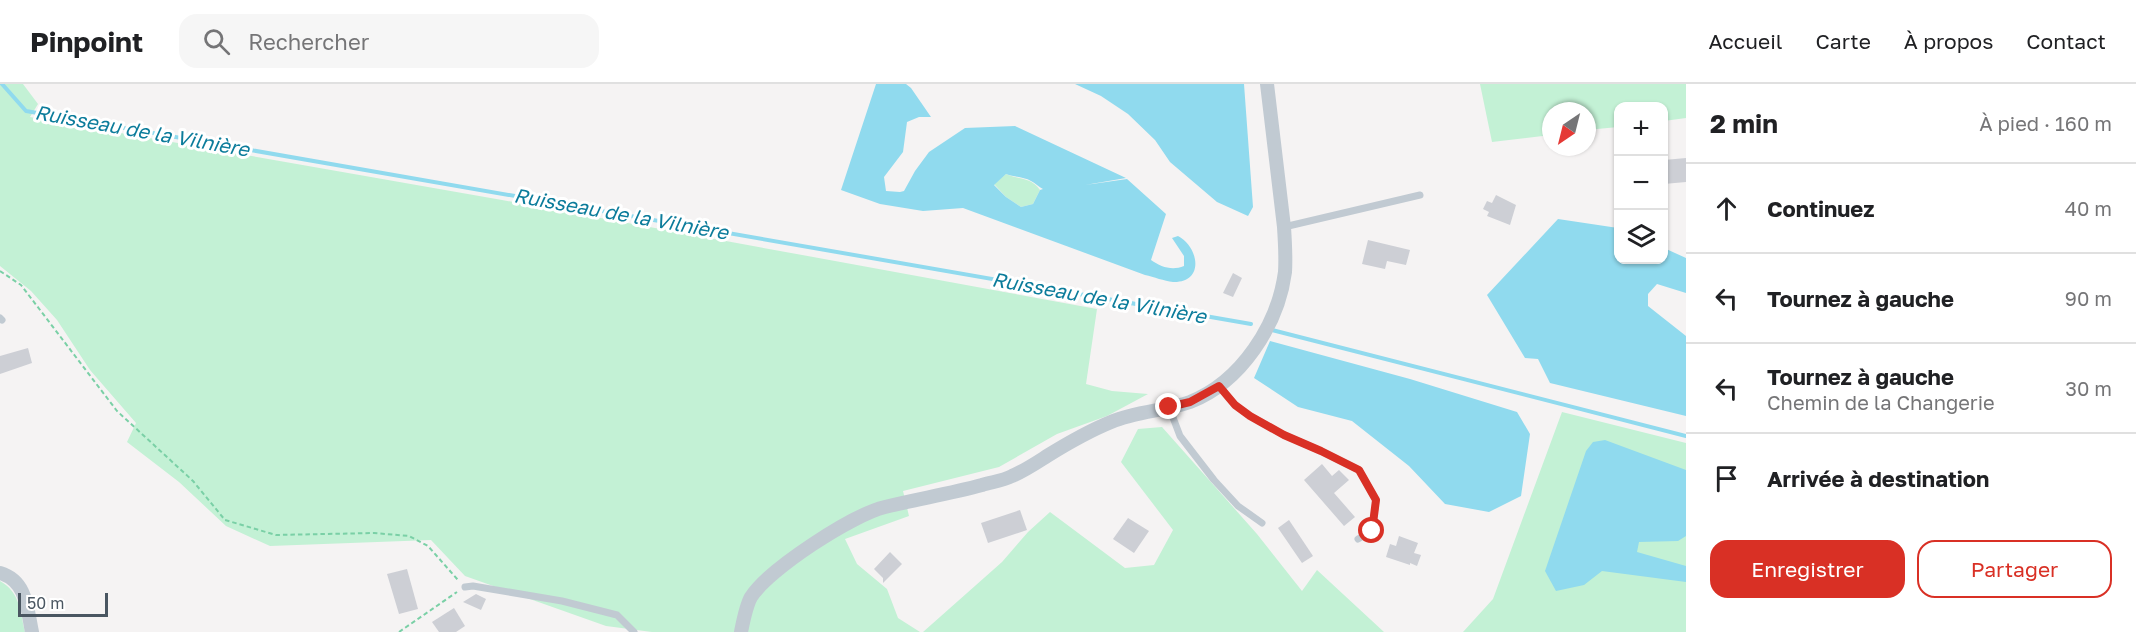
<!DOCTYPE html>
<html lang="fr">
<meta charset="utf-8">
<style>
:root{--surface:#fff;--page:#f6f6f6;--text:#202124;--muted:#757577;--line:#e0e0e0;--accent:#d93025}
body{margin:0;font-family:"Golos Text",sans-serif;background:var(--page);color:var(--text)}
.controls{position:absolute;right:18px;top:18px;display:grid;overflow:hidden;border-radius:12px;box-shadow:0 2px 4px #0004}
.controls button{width:54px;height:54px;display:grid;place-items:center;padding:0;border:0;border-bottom:2px solid var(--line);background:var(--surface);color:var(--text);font:30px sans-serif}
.compass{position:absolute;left:1542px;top:18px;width:54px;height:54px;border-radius:50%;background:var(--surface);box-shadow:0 2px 4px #0004;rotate:215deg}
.scale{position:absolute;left:18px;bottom:15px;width:90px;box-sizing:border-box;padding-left:6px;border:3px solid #4a5661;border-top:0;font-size:16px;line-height:21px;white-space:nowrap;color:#4a5661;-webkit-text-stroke:4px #fff;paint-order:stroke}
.stop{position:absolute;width:18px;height:18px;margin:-14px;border:4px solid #d93025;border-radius:50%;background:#fff}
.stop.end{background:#d93025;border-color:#fff;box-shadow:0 2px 6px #0008}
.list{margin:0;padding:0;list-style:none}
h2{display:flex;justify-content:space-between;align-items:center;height:78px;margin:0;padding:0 24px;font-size:26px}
h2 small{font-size:20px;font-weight:400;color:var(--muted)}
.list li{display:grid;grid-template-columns:39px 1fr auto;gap:18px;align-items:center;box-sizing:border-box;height:90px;padding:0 24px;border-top:2px solid var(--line)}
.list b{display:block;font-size:22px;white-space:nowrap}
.list p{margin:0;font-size:20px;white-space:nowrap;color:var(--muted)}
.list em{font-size:20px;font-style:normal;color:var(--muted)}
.actions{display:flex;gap:12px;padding:18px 24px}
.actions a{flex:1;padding:14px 0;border:2px solid var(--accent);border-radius:18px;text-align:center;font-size:21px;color:var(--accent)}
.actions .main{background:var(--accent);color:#fff}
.icon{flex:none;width:33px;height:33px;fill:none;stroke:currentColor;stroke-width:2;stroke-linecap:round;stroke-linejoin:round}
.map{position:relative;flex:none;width:1686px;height:548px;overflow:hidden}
header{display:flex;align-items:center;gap:36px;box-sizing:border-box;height:84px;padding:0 30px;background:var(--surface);border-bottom:2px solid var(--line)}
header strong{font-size:28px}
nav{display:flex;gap:33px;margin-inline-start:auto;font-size:21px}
.search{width:420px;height:54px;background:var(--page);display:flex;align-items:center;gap:15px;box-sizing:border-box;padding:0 21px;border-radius:18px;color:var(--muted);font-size:22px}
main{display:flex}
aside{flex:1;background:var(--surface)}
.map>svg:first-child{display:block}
.green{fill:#c3f1d5}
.water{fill:#90daee;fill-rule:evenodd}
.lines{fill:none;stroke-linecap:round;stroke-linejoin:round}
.stream{stroke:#90daee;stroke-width:4}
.building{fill:#cdcfd5}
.path{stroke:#7ad0a6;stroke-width:2;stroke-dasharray:4.5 3;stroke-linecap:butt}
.service{stroke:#c1cad2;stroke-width:7}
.minor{stroke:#c1cad2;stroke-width:14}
.route{stroke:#d93025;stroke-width:8}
.labels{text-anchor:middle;stroke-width:6;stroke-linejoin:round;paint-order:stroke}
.water-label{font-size:20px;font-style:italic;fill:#0c7c9b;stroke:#fff}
</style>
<header>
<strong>Pinpoint</strong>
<div class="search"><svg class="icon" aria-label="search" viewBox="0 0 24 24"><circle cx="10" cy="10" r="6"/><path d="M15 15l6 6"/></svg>Rechercher</div>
<nav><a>Accueil</a><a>Carte</a><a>À propos</a><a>Contact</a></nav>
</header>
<main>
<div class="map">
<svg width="1686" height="548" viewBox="0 0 1686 548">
<rect width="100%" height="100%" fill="#f5f3f3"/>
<!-- green -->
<g class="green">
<path d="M 0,0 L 23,0 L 38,20 L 30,33 L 502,116 L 1097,225 L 1086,300 L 1112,307 L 1148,310 L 1107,332 L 1057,350 L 999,383 L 903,407 L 909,432 L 845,455 L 857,480 L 887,505 L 898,534 L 920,548 L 652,548 L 606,542 L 465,492 L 431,456 L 270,462 L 226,442 L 179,398 L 127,358 L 136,339 L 90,286 L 57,236 L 31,207 L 0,182 Z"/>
<path d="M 1480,0 L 1686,0 L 1686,34 L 1664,37 L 1664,22 L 1618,22 L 1618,43 L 1587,46 L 1587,27 L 1551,27 L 1551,51 L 1492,58 Z"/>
<path d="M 1006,90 C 1019,96 1031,93 1040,106 L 1033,120 L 1021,123 L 1006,113 L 994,100 Z"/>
<path d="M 1562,328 L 1686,359 L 1686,548 L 1463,548 L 1493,515 Z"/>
<path d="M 1162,343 L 1257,450 L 1302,507 L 1317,486 L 1384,548 L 923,548 L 1002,478 L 1028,448 L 1050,428 L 1125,484 L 1154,481 L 1173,446 L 1121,378 L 1138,345 Z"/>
<path d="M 0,497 C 20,508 20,527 25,548 L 0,548 Z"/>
</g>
<!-- water -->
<g class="water">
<path d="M 876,0 L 906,0 L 911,4 L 931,33 L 919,33 L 907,38 L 903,68 L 884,93 L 886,107 L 900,108 L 904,107 L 915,87 L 929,68 L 965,44 L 1015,42 L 1126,94 L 1085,101 L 1127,95 L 1166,130 L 1151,176 C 1161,183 1172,187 1184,182 L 1184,172 L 1172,154 L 1178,152 C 1199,163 1205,199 1173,198 C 1164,197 1154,193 1145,191 L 963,124 L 923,127 L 880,120 L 841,106 ZM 1006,90 C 1014,93 1024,93 1031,97 C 1035,99 1039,103 1043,105 L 1040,106 L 1033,120 L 1021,123 L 1006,113 L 994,101 Z"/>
<path d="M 1075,0 L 1244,0 L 1253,123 L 1248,132 L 1217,118 L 1170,78 L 1155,56 L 1128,30 L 1101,12 Z"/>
<path d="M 1558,135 L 1618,144 L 1618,176 L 1664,176 L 1664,164 L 1686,174 L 1686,209 L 1657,200 L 1648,210 L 1648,222 L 1686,252 L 1686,332 L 1550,299 L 1538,275 L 1525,274 L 1487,211 Z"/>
<path d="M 1270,257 L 1410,295 L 1517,328 L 1530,350 L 1521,412 L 1489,428 L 1445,420 L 1409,382 L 1352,337 L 1298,323 L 1254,294 Z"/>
<path d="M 1605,356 L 1686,386 L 1686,452 L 1678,457 L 1639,458 L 1637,468 L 1686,482 L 1686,498 L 1602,487 L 1584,501 L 1556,507 L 1545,487 L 1586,367 L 1593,358 Z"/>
</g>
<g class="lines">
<!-- stream -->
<g class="stream">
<path d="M 2,0 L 26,27 L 1251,240"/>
<path d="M 1272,246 L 1686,352"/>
</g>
</g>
<!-- building -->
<g class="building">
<path d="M 1686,74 L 1686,98 L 1664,100 L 1664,76 Z"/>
<path d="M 1496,111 L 1516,121 L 1510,141 L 1487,132 L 1489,128 L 1483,125 L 1487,117 L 1492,119 Z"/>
<path d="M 1368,156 L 1410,166 L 1406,181 L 1387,177 L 1385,185 L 1362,180 Z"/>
<path d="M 1233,189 L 1242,194 L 1233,213 L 1223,209 Z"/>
<path d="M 28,264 L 32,279 L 0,290 L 0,272 Z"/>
<path d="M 1322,380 L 1332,392 L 1339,386 L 1349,396 L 1334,409 L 1355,433 L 1344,442 L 1304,396 Z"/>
<path d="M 1020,426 L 1027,446 L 988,459 L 981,439 Z"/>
<path d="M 1128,434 L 1149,447 L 1134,469 L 1113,455 Z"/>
<path d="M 1289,436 L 1313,472 L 1302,479 L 1278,444 Z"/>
<path d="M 1399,452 L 1418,459 L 1414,469 L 1421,471 L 1417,482 L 1410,479 L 1410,481 L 1386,473 L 1390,460 L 1396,462 Z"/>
<path d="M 890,468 L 902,480 L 883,499 L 883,494 L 874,485 Z"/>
<path d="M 407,485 L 418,525 L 399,530 L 387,490 Z"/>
<path d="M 476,510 L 486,515 L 481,526 L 463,518 Z"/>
<path d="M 454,524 L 465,542 L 456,548 L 439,548 L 432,538 Z"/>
</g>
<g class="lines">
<!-- path -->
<g class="path">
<path d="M 0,187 L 21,201 L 117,327 L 193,397 L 225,436 L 276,451 L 374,449 L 409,452 L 428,462 L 458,496"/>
<path d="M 399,548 L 457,508"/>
</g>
<!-- service -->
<g class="service">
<path d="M 1284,143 L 1420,111"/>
<path d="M 0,234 L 2,236"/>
<path d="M 1219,302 L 1235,321 L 1250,332 L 1284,351 L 1321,367 L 1359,386 L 1376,416 L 1372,447 L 1358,455"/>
<path d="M 1169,323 L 1180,352 L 1214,396 L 1238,422 L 1262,439"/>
<path d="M 465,503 L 473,502 L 562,517 L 617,531 L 634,548"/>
</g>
<!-- minor -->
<g class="minor">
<path d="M 0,489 C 27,497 27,525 32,548"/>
<path d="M 741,548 C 743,538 746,522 751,513 C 769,485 852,431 885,423 C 917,415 949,410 982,401 C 991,398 1003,397 1012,392 C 1024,387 1036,379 1047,372 C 1068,359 1089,347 1111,338 C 1136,327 1165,327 1190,318 C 1241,298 1278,241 1285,188 C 1286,173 1285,158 1284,143 L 1267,0"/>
</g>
</g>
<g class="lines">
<!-- route -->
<path class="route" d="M 1169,323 L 1190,318 L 1219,302 L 1235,321 L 1250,332 L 1284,351 L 1321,367 L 1359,386 L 1376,416 L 1372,447"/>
</g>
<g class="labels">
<!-- water labels -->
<g class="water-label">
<text transform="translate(142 47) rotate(10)" y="7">Ruisseau de la Vilnière</text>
<text transform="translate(621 130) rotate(10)" y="7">Ruisseau de la Vilnière</text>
<text transform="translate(1099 214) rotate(10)" y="7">Ruisseau de la Vilnière</text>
</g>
</g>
</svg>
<div class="controls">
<button>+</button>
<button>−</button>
<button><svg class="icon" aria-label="layers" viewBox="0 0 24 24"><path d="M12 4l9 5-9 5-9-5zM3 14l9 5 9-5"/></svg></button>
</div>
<svg class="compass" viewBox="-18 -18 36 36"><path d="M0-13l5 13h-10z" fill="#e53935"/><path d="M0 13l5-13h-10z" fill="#757577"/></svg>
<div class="scale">50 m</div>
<div class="stop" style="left:1372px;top:447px"></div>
<div class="stop end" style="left:1169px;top:323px"></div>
</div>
<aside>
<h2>2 min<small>À pied · 160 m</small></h2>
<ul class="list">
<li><svg class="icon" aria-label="ahead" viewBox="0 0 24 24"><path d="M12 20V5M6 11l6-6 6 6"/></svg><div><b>Continuez</b></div><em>40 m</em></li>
<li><svg class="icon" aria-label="left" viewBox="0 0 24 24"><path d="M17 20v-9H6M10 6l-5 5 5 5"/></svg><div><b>Tournez à gauche</b></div><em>90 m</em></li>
<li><svg class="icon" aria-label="left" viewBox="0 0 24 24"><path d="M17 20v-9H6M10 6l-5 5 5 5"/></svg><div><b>Tournez à gauche</b><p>Chemin de la Changerie</p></div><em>30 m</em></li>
<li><svg class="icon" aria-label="arrive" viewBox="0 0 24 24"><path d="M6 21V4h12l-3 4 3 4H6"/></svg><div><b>Arrivée à destination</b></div></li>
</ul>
<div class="actions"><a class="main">Enregistrer</a><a>Partager</a></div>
</aside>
</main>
